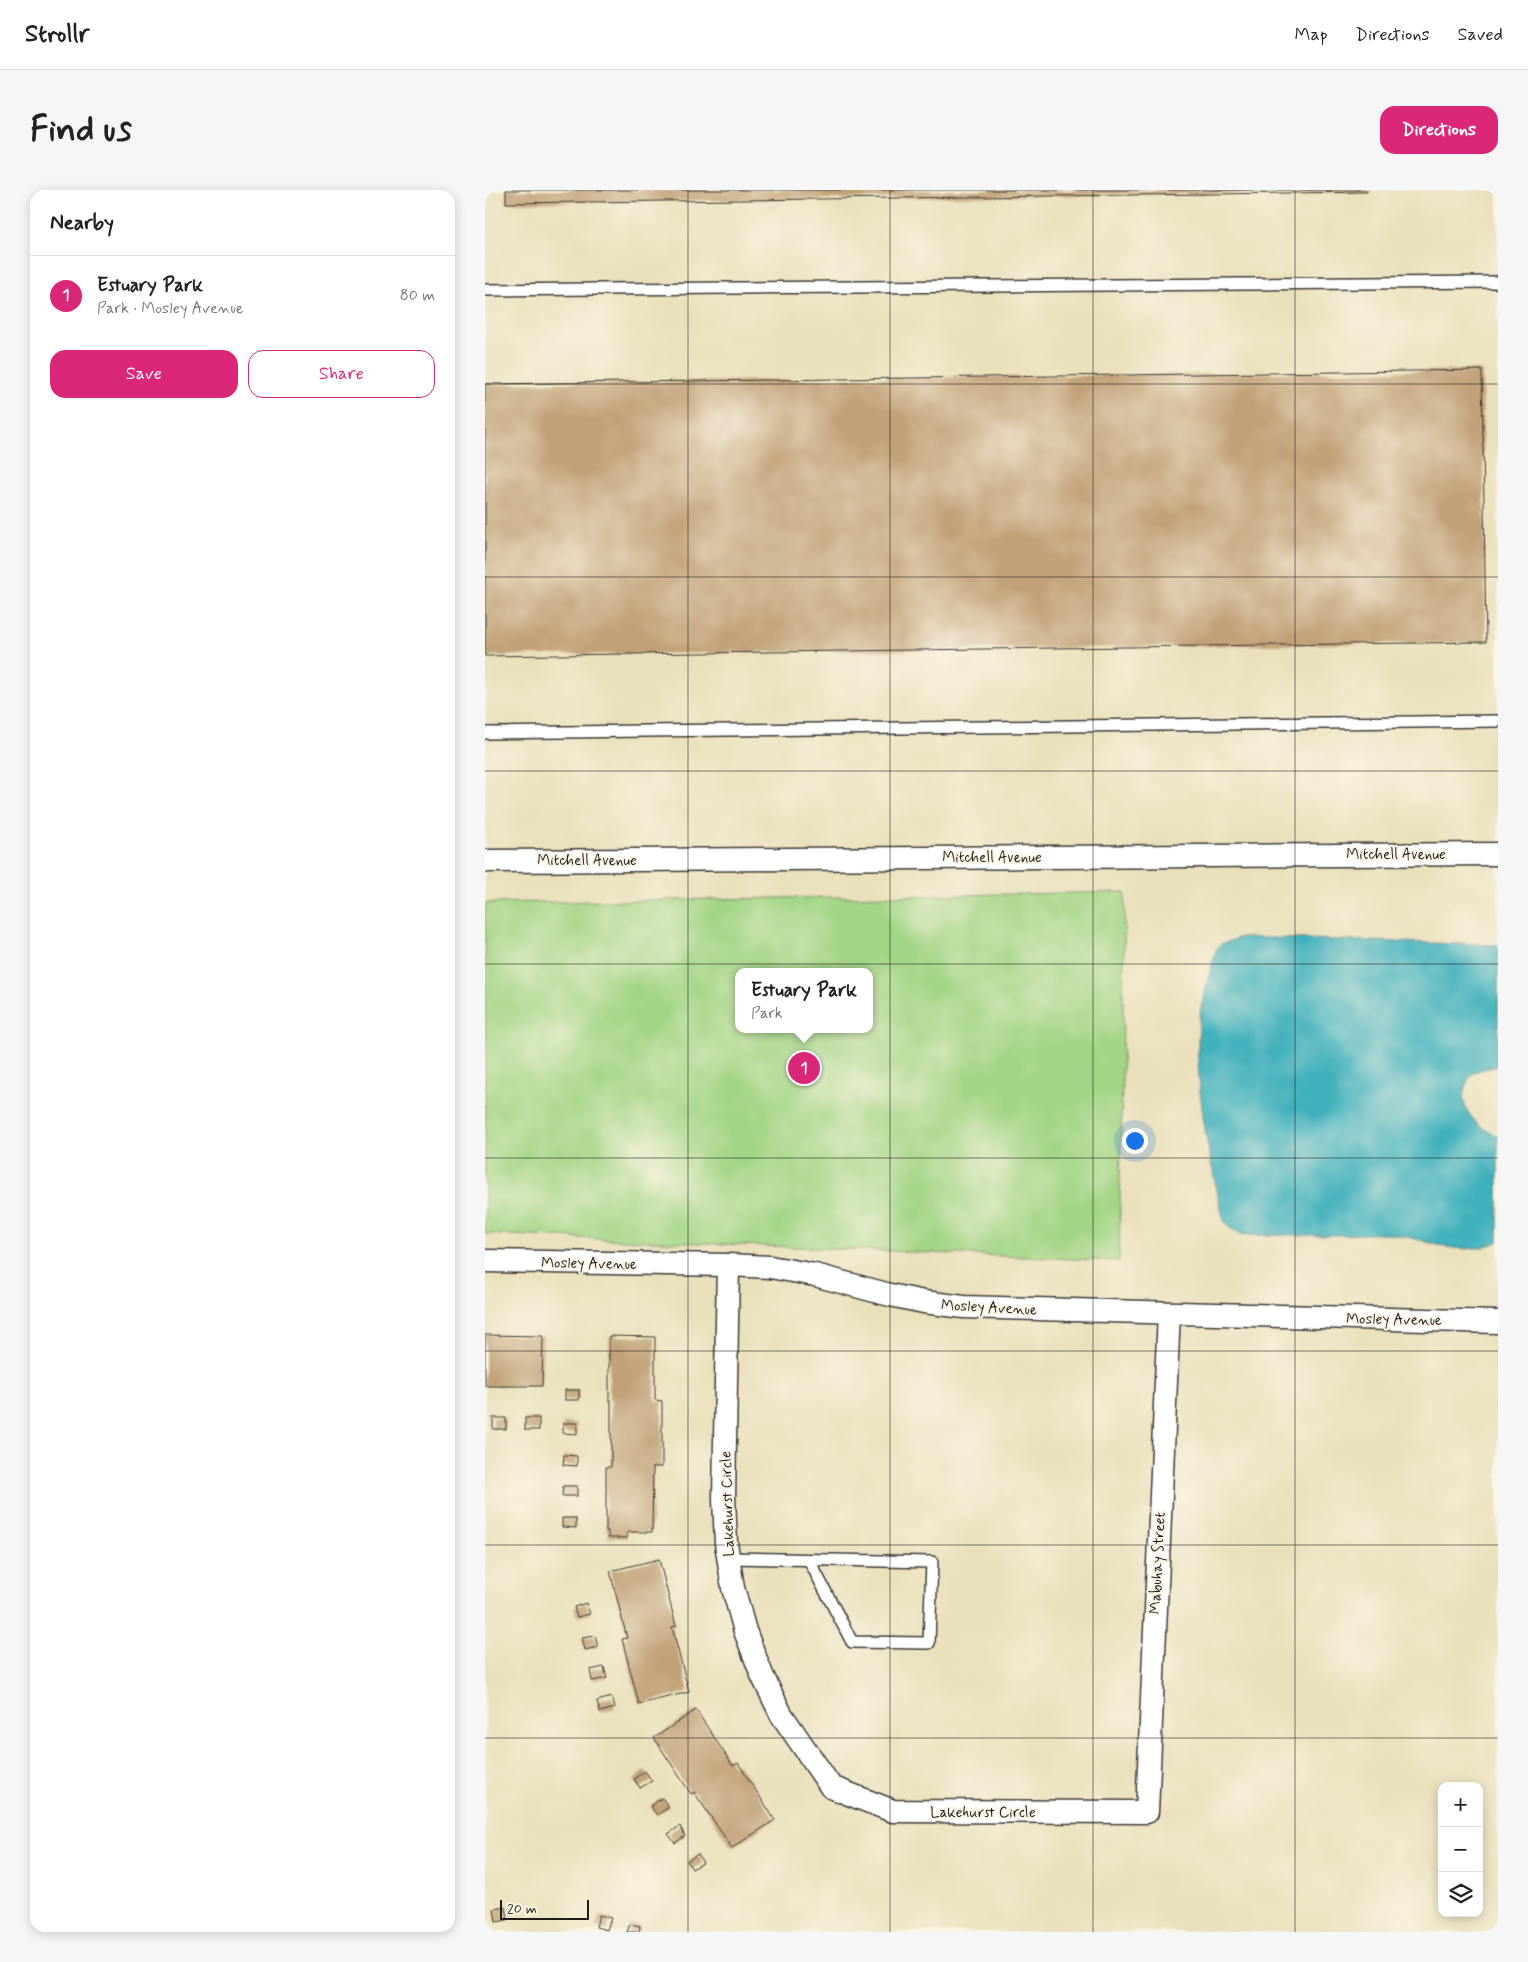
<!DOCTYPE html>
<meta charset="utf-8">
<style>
:root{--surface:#fff;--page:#f6f6f6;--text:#222;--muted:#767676;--line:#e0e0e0;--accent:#db2777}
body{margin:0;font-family:Mynerve,sans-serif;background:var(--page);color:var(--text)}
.controls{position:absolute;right:15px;bottom:15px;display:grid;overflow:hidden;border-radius:10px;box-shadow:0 2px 12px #0003}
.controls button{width:45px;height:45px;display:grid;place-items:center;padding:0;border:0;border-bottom:1px solid var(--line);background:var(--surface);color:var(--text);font:25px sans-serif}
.scale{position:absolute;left:15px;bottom:12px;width:89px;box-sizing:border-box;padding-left:5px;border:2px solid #1c1c1c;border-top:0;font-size:14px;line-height:18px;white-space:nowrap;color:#1c1c1c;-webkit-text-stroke:4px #fcf5e5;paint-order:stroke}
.you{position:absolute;left:649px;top:950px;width:18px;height:18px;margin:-12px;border:4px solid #fff;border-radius:50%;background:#1a73e8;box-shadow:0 0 0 8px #1a73e833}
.badge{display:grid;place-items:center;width:32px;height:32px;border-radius:50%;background:var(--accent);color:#fff;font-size:16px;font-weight:700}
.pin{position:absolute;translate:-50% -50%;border:2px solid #fff;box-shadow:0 1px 5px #0006}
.popup{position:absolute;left:250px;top:778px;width:138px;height:65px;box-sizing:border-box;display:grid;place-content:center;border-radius:10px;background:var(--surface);filter:drop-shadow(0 1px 4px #0005);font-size:16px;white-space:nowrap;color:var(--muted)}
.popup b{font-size:19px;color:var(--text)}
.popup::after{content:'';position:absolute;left:50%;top:100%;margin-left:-10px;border:10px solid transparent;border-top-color:var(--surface)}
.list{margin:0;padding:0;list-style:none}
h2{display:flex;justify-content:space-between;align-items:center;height:65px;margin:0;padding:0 20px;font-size:21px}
h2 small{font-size:16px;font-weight:400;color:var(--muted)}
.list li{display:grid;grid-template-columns:32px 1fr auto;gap:15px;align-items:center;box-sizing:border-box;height:80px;padding:0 20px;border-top:1px solid var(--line)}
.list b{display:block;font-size:19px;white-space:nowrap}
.list p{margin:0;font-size:16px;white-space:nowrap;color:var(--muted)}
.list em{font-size:16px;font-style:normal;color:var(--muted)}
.actions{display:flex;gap:10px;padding:15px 20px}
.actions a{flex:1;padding:11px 0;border:1px solid var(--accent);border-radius:15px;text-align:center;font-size:18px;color:var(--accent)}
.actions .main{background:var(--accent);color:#fff}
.icon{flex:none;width:28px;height:28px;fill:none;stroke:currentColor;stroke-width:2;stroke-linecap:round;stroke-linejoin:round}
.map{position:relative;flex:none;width:1013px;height:1742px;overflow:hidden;border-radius:15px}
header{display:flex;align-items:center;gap:30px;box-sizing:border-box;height:70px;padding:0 25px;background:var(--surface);border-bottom:1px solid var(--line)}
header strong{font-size:24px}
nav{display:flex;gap:28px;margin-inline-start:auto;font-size:18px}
.intro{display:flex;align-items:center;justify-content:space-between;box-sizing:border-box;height:120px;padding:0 30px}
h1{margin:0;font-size:35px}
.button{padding:12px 22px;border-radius:15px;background:var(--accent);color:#fff;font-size:18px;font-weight:700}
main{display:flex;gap:30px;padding:0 30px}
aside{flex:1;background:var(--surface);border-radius:15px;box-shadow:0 2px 12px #0003}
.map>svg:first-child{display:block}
.green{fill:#a1d483;stroke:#5e7850;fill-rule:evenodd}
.water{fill:#41b0bc;stroke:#2e666c}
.building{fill:#c1a278}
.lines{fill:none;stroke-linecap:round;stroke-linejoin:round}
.lane-casing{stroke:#3b3934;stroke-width:14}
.street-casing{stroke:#3b3934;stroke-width:25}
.lane{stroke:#fff;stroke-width:11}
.street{stroke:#fff;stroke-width:22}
.grid{fill:none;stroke:#1c1c1c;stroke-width:1;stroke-opacity:0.55}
.labels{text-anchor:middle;stroke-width:4;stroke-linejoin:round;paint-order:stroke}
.street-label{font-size:15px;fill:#1c1c1c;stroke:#fcf5e5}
</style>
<header>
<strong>Strollr</strong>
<nav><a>Map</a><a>Directions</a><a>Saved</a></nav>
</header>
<div class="intro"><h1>Find us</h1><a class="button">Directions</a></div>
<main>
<aside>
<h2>Nearby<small></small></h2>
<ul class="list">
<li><span class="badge">1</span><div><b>Estuary Park</b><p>Park · Mosley Avenue</p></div><em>80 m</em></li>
</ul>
<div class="actions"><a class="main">Save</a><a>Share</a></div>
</aside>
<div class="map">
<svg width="1013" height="1742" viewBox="0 0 1013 1742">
<rect width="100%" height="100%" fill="#fcf5e5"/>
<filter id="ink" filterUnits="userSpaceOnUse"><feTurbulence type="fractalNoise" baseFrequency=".02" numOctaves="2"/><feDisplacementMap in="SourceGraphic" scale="10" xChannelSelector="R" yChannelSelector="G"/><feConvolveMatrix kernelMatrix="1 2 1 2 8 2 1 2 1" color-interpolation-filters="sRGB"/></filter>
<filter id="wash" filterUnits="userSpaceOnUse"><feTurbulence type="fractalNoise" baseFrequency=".0096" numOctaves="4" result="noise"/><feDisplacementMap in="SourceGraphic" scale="20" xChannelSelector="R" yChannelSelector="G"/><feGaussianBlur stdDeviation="1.12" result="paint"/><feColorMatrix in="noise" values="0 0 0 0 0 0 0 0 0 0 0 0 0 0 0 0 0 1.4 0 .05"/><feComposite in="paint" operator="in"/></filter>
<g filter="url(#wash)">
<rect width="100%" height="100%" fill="#eae0bc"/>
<!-- green -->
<path class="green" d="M 640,702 L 634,1071 L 0,1044 L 0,713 ZM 254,782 L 384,782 L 384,839 L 254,839 Z"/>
<!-- water -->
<path class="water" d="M 756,747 L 1013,755 L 1013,876 C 1006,878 996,879 990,882 C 985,885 983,890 981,895 C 971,918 993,938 1013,946 L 1013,1052 C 968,1070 945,1047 902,1044 C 884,1043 866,1045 848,1045 C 819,1045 790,1045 761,1045 C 751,1043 745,1040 739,1032 C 724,967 707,891 715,824 C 718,803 726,781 731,760 L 736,754 Z"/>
<g id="blocks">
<!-- building -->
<g class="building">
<path d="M 21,0 L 882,0 L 882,2 L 21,13 Z"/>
<path d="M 997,180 L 1001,452 L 0,466 L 0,194 Z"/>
<path d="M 0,1145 L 58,1146 L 57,1196 L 0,1196 Z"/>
<path d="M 124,1146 L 170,1147 L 170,1210 L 177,1211 L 177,1277 L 168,1277 L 167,1342 L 142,1342 L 142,1348 L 123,1348 L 123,1341 L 121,1341 L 121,1277 L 126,1277 L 126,1210 L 124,1210 Z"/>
<rect x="80" y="1200" width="14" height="10"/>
<rect x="8" y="1228" width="13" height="11"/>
<rect x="40" y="1228" width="14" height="12"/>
<path d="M 78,1233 L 92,1233 L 92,1244 L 78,1243 Z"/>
<path d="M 79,1265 L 92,1266 L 92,1276 L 78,1275 Z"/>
<path d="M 78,1296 L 92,1296 L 92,1306 L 77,1306 Z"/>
<path d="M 77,1328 L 91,1328 L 91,1338 L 77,1337 Z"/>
<path d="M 174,1369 L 191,1436 L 187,1437 L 204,1502 L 154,1514 L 137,1449 L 142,1448 L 125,1381 Z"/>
<path d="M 101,1413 L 105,1424 L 92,1427 L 89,1417 Z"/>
<path d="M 110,1446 L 113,1457 L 100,1460 L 97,1448 Z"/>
<path d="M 119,1477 L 122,1488 L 107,1491 L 105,1480 Z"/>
<path d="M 127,1507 L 130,1518 L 115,1522 L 112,1511 Z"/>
<path d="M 211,1520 L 248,1576 L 253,1573 L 290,1630 L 247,1658 L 209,1602 L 206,1604 L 169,1548 Z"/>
<path d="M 160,1581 L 167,1591 L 155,1598 L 149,1589 Z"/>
<path d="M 177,1608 L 184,1617 L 172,1625 L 165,1616 Z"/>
<path d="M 195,1636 L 200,1646 L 190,1653 L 183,1644 Z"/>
<path d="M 213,1664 L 218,1673 L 207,1679 L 202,1671 Z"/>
<path d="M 21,1717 L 23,1730 L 11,1732 L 9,1719 Z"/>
<path d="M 114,1725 L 126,1728 L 122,1740 L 111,1737 Z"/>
<path d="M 145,1734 L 155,1736 L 154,1742 L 142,1742 Z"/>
</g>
</g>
</g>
<g filter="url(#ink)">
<use href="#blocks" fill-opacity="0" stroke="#3b3934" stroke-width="1"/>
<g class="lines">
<!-- lane casing -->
<g class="lane-casing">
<g id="lane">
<path d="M 0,100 L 1013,92"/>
<path d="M 0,543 L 1013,531"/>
<path d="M 243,1368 L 447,1372 L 444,1453 L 367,1452 L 324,1370"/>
</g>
</g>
<!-- street casing -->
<g class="street-casing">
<g id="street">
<path d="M 0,671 L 1013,664"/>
<path d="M 0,1071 L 243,1075 L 285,1077 L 330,1085 L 405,1105 L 439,1112 L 479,1117 L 1013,1132"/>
<path d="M 243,1075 L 239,1309 L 241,1353 L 248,1398 L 260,1441 L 277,1485 L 296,1524 L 346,1597 L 408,1621 L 662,1622 L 684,1123"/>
</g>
</g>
<!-- lane -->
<use href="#lane" class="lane"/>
<!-- street -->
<use href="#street" class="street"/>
</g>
</g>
<!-- grid -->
<path class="grid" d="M 203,0 L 203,1742M 405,0 L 405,1742M 608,0 L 608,1742M 810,0 L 810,1742M 0,194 L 1013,194M 0,387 L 1013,387M 0,581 L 1013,581M 0,774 L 1013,774M 0,968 L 1013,968M 0,1161 L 1013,1161M 0,1355 L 1013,1355M 0,1548 L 1013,1548"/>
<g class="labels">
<!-- street labels -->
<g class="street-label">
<text x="911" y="669">Mitchell Avenue</text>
<text x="507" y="672">Mitchell Avenue</text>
<text x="102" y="675">Mitchell Avenue</text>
<text transform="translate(104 1073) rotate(1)" y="5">Mosley Avenue</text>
<text transform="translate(504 1117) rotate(3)" y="5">Mosley Avenue</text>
<text transform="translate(909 1129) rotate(1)" y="5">Mosley Avenue</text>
<text transform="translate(242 1314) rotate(-92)" y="5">Lakehurst Circle</text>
<text transform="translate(672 1373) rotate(-87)" y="5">Mabuhay Street</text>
<text x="498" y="1627">Lakehurst Circle</text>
</g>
</g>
</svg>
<div class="controls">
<button>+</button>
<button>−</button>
<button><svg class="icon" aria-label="layers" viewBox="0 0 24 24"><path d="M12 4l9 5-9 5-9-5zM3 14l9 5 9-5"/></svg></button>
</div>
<div class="scale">20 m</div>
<div class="you"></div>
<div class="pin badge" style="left:319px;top:878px">1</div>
<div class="popup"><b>Estuary Park</b>Park</div>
</div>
</main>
